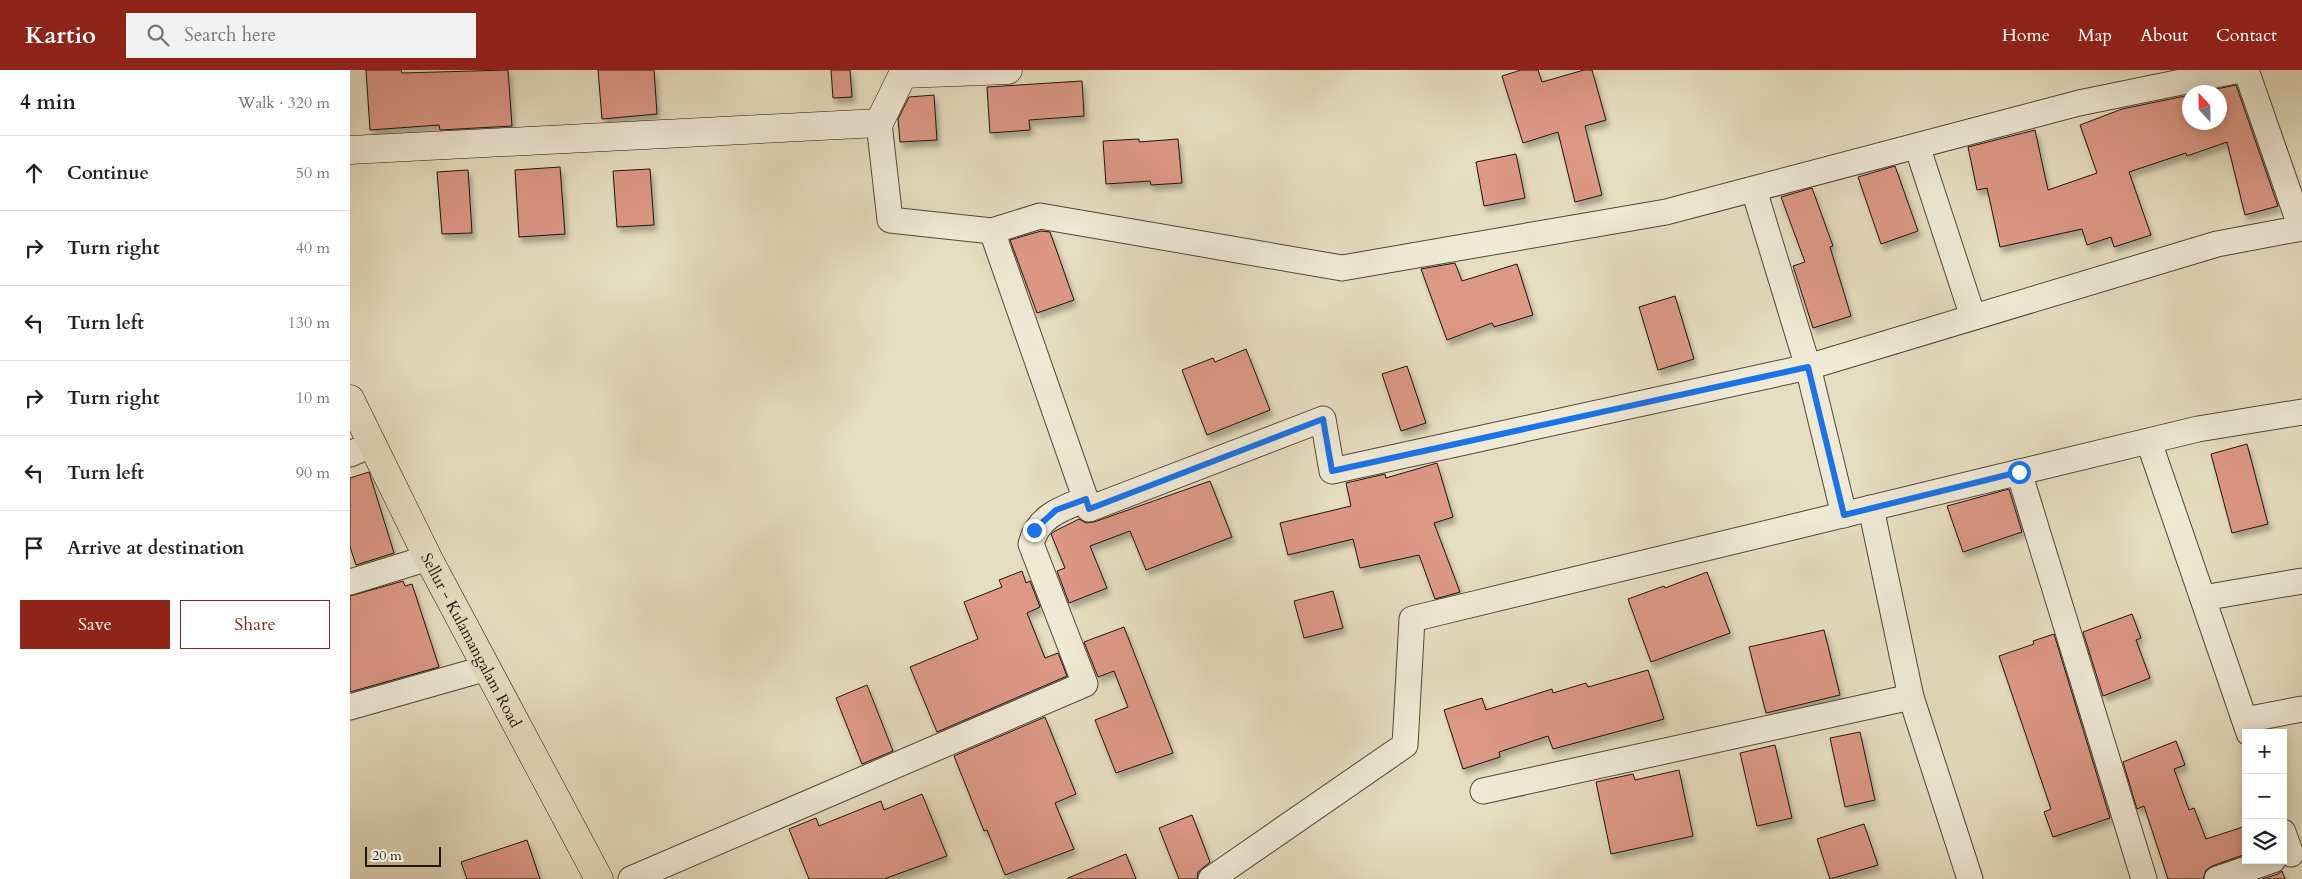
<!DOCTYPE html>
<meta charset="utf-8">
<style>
:root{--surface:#fff;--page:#f2f2f2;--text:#222;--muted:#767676;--line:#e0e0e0;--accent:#8f2418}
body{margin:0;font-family:Cardo,serif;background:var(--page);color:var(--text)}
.controls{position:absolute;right:15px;bottom:15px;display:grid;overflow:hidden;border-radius:0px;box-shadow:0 2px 12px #0003}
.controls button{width:45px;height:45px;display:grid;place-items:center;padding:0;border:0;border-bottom:1px solid var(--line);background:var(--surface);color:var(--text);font:25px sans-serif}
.compass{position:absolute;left:1832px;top:15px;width:45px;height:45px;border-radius:50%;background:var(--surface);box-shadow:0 2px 12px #0003;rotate:338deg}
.scale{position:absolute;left:15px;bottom:12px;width:76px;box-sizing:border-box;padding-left:5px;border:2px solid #1e130d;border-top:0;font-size:14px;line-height:18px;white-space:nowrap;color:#1e130d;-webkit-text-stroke:4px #efead6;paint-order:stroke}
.stop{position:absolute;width:15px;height:15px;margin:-11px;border:4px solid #1a73e8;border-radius:50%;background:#fff}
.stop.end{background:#1a73e8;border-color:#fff;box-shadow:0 1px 5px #0008}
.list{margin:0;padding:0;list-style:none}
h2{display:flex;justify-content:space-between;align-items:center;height:65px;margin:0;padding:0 20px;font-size:21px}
h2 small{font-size:16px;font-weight:400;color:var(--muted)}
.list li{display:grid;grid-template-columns:32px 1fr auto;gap:15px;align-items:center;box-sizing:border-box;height:75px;padding:0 20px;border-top:1px solid var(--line)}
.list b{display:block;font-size:19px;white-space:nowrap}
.list em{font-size:16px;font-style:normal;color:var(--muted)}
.actions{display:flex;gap:10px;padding:15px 20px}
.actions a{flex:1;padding:11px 0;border:1px solid var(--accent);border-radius:0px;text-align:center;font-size:18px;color:var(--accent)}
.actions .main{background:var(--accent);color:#fff}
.icon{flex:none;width:28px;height:28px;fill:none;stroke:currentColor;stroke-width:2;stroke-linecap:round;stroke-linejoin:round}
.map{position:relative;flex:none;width:1952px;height:809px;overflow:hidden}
header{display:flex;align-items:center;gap:30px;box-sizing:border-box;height:70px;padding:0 25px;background:var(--accent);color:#fff}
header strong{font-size:24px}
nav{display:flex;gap:28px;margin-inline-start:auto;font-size:18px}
.search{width:350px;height:45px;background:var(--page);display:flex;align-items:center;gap:12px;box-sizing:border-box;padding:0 18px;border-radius:0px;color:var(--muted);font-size:19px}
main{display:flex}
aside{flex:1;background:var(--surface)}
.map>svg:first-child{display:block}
.building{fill:#dd9886;stroke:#1e130d;filter:url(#shadow)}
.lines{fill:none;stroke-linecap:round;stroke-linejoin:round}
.street-casing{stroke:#50463a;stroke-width:27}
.secondary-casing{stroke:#1e130d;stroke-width:29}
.primary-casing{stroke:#1e130d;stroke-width:29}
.street{stroke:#efead6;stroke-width:25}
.secondary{stroke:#efead6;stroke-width:28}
.primary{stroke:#e6dec0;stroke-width:28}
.route{stroke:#1a73e8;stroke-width:6}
.labels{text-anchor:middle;stroke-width:4.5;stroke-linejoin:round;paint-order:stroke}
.street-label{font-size:16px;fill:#1e130d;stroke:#efead6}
</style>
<header>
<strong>Kartio</strong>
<div class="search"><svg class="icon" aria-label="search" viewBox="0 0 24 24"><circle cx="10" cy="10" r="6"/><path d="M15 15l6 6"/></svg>Search here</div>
<nav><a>Home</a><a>Map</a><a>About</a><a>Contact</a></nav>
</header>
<main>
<aside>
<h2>4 min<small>Walk · 320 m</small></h2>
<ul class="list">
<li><svg class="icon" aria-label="ahead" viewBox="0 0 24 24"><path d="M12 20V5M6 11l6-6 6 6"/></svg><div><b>Continue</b></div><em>50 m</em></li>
<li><svg class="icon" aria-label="right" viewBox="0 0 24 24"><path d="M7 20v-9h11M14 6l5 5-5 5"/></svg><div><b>Turn right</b></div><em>40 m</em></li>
<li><svg class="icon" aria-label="left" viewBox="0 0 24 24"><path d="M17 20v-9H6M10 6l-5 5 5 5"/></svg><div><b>Turn left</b></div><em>130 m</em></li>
<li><svg class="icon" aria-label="right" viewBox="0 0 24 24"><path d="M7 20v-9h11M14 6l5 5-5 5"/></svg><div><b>Turn right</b></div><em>10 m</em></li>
<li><svg class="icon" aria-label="left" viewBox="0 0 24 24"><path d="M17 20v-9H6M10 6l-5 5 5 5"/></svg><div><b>Turn left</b></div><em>90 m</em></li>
<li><svg class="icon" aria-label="arrive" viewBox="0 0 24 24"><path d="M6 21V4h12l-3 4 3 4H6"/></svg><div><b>Arrive at destination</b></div></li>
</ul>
<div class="actions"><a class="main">Save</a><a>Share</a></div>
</aside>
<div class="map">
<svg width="1952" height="809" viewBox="0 0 1952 809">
<defs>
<filter id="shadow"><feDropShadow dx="3" dy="5.5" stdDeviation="2.5" flood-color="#0004"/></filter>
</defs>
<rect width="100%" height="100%" fill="#e6dec0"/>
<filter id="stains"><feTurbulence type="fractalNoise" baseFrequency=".004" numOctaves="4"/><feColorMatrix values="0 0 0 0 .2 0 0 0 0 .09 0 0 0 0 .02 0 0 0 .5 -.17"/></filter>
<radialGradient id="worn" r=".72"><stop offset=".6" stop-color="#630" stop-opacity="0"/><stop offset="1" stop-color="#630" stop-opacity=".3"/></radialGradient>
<!-- building -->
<g class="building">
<path d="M 16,0 L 51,0 L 52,3 L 158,0 L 162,56 L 90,60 L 89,55 L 20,60 Z"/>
<path d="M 248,0 L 304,0 L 307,44 L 252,49 Z"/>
<path d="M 481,0 L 500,0 L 502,27 L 483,28 Z"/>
<path d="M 1171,0 L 1188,0 L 1192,12 L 1234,0 L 1242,0 L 1256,50 L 1235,56 L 1252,125 L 1225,132 L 1208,62 L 1173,73 L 1152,6 Z"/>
<path d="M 732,11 L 734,46 L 679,50 L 680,60 L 640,63 L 637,17 Z"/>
<path d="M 1886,15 L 1928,136 L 1895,145 L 1877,72 L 1837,86 L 1836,83 L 1779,102 L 1801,165 L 1764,177 L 1761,167 L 1737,175 L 1732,159 L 1650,177 L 1637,118 L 1627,120 L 1618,77 L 1685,60 L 1698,120 L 1747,103 L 1730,55 L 1772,39 L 1840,25 L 1840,52 L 1870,52 L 1870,22 L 1852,22 Z"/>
<path d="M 584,25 L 587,70 L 550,72 L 548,49 L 559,27 Z"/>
<path d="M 789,69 L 789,72 L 828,69 L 832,113 L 801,115 L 800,111 L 756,114 L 753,71 Z"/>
<path d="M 1166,84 L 1175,128 L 1134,136 L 1126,92 Z"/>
<path d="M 1545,96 L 1568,161 L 1531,174 L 1508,107 Z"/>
<path d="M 210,97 L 215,164 L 169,167 L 165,100 Z"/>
<path d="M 300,99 L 304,155 L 267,157 L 263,101 Z"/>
<path d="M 118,100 L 122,163 L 92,164 L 87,102 Z"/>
<path d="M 1462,118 L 1483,176 L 1480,177 L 1501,246 L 1463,258 L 1443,196 L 1455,192 L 1431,127 Z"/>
<path d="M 691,161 L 700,162 L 724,230 L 687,243 L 660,170 Z"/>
<path d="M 1105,193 L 1112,211 L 1167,194 L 1183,245 L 1144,257 L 1142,253 L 1097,270 L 1071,199 Z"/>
<path d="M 1325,226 L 1344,289 L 1308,300 L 1289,237 Z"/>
<path d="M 896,279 L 920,340 L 857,365 L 832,300 L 863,288 L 865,292 Z"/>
<path d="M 1057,296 L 1076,353 L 1051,361 L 1032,304 Z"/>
<path d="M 1897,374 L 1918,454 L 1882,463 L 1861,384 Z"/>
<path d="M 1087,393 L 1103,447 L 1084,453 L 1110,522 L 1085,529 L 1069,485 L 1010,498 L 1003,469 L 938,485 L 930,453 L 1001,436 L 996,413 L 1035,404 L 1036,408 Z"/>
<path d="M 19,402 L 44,483 L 6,495 L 0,477 L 0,408 Z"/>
<path d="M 860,411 L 882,467 L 796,500 L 780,461 L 740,476 L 757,518 L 719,533 L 707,501 L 715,498 L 701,464 L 705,461 L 729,449 L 736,453 L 744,452 Z"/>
<path d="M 1659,419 L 1672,462 L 1613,482 L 1597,436 Z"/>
<path d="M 672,501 L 676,513 L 680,511 L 690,537 L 677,543 L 695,588 L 708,583 L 717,606 L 587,662 L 560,597 L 628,569 L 614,532 L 652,517 L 649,510 Z"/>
<path d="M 1357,502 L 1380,563 L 1301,592 L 1278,529 L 1314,516 L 1315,518 Z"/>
<path d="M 53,511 L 55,516 L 62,514 L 89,597 L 0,622 L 0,526 Z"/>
<path d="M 983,521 L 993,558 L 954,568 L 944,531 Z"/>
<path d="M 1782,544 L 1791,568 L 1786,570 L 1800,608 L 1753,626 L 1733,562 Z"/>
<path d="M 774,557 L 823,683 L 766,703 L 745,650 L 778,637 L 764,601 L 748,607 L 734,572 Z"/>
<path d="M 1474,560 L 1490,625 L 1416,643 L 1399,577 Z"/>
<path d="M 1704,564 L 1760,748 L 1703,767 L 1694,742 L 1701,739 L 1649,586 L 1684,574 L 1683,571 Z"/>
<path d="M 1298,600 L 1314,649 L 1203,679 L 1198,666 L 1149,682 L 1150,687 L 1113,699 L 1094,640 L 1132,628 L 1136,640 L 1202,619 L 1203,623 L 1236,613 L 1238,617 Z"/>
<path d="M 517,615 L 543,681 L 512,694 L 486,628 Z"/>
<path d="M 695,647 L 726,724 L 705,733 L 724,779 L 655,805 L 637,760 L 634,761 L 604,686 Z"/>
<path d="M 1510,662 L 1525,730 L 1495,737 L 1480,668 Z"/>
<path d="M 1826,671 L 1835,695 L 1824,699 L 1839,740 L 1844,738 L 1856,769 L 1896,756 L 1896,784 L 1862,796 L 1856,800 L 1853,809 L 1818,809 L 1794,736 L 1787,739 L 1773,692 Z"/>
<path d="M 1425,675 L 1442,748 L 1407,756 L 1390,683 Z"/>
<path d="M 1329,700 L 1343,766 L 1261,784 L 1246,712 L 1283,704 L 1285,710 Z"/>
<path d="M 572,724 L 597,786 L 534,809 L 459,809 L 439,759 L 466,748 L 469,756 L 531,731 L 534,740 Z"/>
<path d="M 842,745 L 860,792 L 848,802 L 847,809 L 829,809 L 809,758 Z"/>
<path d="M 1514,754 L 1528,795 L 1480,809 L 1467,769 Z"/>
<path d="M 177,770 L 190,809 L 117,809 L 111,792 Z"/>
<path d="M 776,784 L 786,809 L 718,809 L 718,808 Z"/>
<path d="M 1932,801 L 1935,809 L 1912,809 L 1928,804 Z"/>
</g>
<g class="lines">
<!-- street casing -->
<g class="street-casing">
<g id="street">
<path d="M 1896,0 L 1951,158"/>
<path d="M 529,53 L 540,150 L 642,161 L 739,439 L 973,349 L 982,401 L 1458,297 L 1867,174 L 1952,158"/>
<path d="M 1567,76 L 1623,247"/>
<path d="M 1404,120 L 1458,297 L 1494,445"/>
<path d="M 642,161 L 690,146 L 992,198 L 1316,142 L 1729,33 L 1890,0"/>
<path d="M 1799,372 L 1899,663"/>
<path d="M 0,384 L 23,374"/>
<path d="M 1669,402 L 1794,809"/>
<path d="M 1521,438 L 1561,627"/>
<path d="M 0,512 L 78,488"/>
<path d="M 1853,528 L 1952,511"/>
<path d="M 0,637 L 137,598"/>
<path d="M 1895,650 L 1952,639"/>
<path d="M 1133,721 L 1561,627 L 1620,809"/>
<path d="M 1933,762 L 1941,784"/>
<path d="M 281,809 L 735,614 L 681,474 C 688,446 711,439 736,429"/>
<path d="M 861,809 L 1055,675 L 1062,549 L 1848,359 L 1952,342"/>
<path d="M 1867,809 L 1923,790"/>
</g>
</g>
<!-- secondary casing -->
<g class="secondary-casing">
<path id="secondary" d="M 0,80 L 529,53 L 553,4 L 658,0"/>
</g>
<!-- primary casing -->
<g class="primary-casing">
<g id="primary">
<path id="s1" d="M 0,329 L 78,488 L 249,809"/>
</g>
</g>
<!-- street -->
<use href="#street" class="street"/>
<!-- secondary -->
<use href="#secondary" class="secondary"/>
<!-- primary -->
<use href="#primary" class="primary"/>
</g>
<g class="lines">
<!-- route -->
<path class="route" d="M 684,460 L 706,440 L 736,429 L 739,439 L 973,349 L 982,401 L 1458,297 L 1494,445 L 1669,402"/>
</g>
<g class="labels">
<!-- street labels -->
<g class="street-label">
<text dy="6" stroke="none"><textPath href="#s1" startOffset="270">Sellur - Kulamangalam Road</textPath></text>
</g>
</g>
<rect width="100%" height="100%" filter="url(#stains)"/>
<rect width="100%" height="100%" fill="url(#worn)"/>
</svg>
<div class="controls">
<button>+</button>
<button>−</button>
<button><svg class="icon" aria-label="layers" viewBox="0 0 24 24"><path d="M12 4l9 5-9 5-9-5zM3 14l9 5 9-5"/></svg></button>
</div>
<svg class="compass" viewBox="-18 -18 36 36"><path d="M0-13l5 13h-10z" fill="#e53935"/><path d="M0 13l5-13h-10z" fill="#767676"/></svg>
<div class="scale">20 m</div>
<div class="stop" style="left:1669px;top:402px"></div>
<div class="stop end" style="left:684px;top:460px"></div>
</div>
</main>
